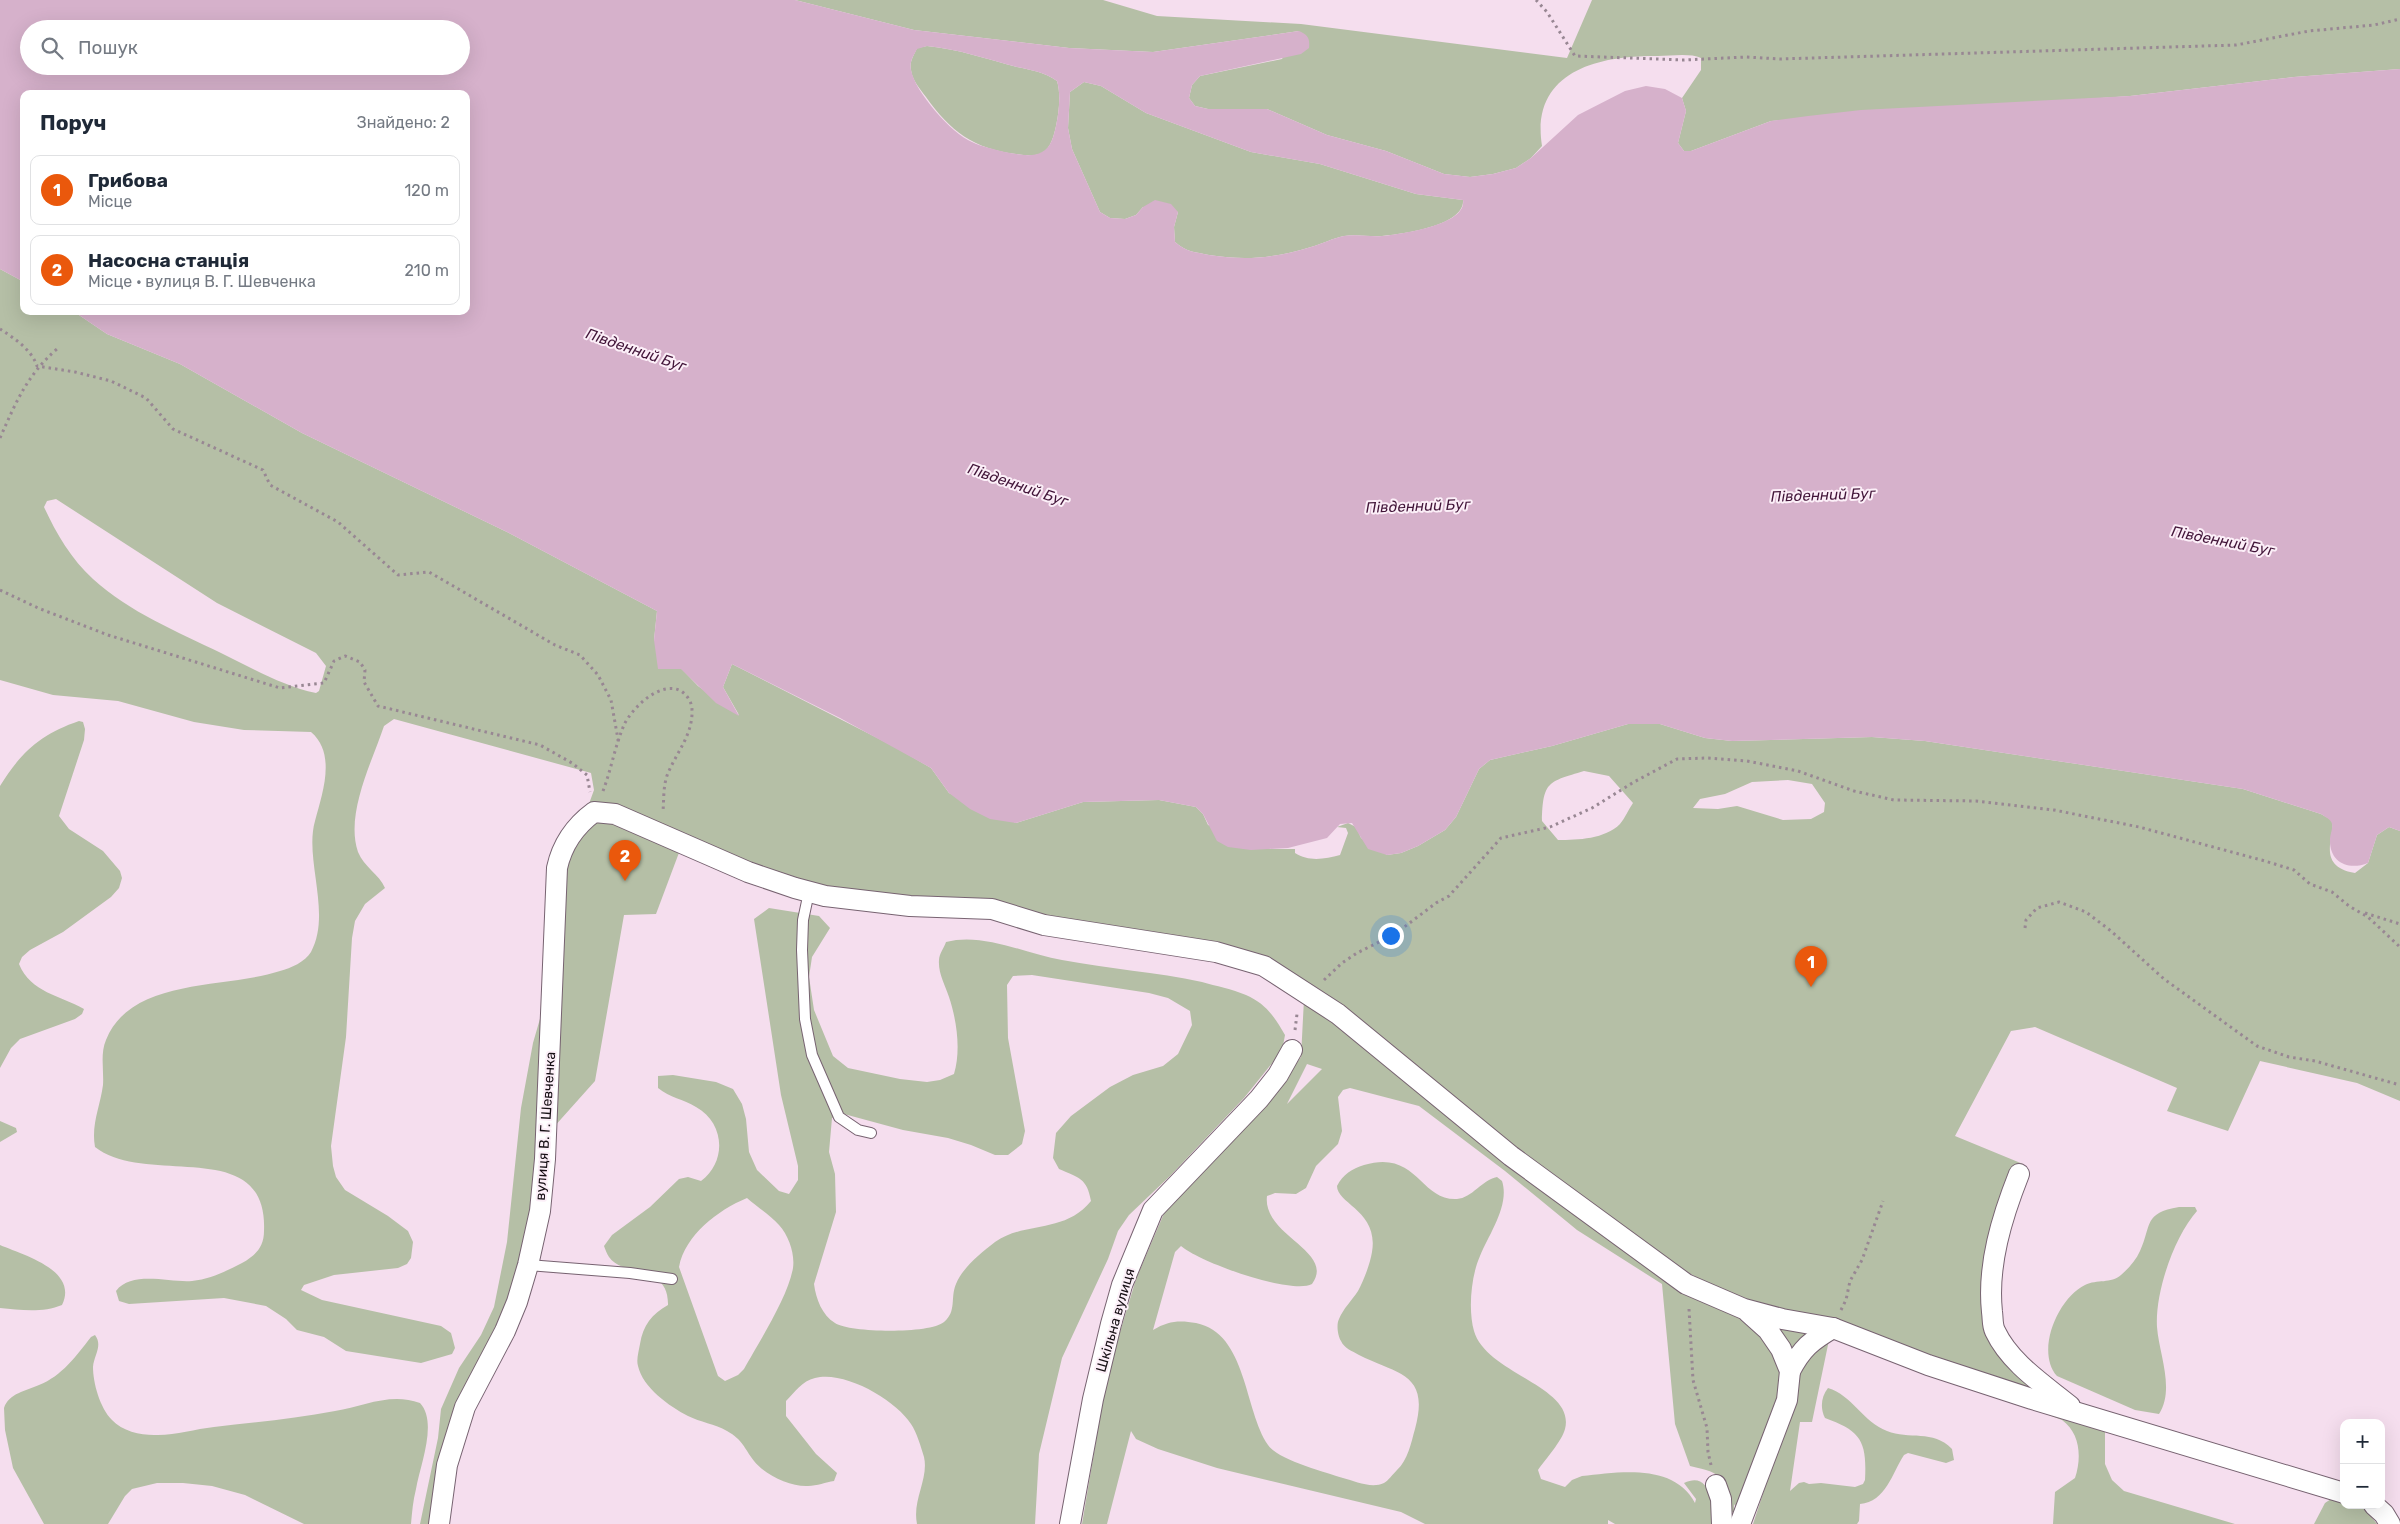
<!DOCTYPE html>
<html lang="uk">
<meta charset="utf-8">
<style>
:root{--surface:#fff;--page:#f6f6f7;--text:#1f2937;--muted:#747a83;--line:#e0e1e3;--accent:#ea580c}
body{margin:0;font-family:Rubik,sans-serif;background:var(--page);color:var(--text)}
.controls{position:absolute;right:15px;bottom:15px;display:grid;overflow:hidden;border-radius:10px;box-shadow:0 5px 20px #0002}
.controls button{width:45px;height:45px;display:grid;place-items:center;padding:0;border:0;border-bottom:1px solid var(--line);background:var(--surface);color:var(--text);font:25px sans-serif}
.you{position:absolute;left:1390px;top:935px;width:18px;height:18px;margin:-12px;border:4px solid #fff;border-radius:50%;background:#1a73e8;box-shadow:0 0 0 8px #1a73e833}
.badge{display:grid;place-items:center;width:32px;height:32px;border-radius:50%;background:var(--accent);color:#fff;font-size:16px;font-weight:700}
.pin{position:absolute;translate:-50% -41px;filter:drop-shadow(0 1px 2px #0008)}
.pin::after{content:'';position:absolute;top:26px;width:18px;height:15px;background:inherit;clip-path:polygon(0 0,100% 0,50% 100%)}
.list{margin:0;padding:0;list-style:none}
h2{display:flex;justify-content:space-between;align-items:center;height:65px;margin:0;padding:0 20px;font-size:21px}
h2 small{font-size:16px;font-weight:400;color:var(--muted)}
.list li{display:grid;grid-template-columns:32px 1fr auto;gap:15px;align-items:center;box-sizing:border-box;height:70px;margin:0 10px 10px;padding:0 10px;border:1px solid var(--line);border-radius:10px}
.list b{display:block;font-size:19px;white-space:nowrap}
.list p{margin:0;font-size:16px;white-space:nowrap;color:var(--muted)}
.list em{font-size:16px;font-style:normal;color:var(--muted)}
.icon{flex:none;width:28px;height:28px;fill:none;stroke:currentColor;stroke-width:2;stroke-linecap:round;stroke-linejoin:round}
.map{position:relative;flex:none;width:2400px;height:1524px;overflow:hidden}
.search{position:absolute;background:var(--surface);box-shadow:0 5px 20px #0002;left:20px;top:20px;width:450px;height:55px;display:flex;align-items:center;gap:12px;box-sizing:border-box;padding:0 18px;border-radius:28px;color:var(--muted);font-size:19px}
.panel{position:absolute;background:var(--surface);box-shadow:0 5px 20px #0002;left:20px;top:90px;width:450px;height:225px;border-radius:10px}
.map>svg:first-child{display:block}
.green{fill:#b5bfa6;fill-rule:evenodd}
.water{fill:#d6b1cb;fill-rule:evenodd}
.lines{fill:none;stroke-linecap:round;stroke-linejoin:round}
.lane-casing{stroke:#776371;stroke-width:12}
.street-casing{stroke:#776371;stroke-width:22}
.path{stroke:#988793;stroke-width:3;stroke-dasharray:2.5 4;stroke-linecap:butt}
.lane{stroke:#fff;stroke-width:10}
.street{stroke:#fff;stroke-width:20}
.labels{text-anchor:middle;stroke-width:4;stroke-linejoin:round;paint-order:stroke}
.street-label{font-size:14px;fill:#160f14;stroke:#fceff8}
.water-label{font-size:15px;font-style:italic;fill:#421539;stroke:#fceff8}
</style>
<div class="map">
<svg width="2400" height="1524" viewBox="0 0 2400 1524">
<rect width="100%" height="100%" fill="#f5deee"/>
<!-- green -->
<g class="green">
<path d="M 795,0 L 1103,0 L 1157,16 L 1301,24 L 1567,58 L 1592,0 L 2400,0 L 2400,69 L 2294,77 L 2130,96 L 1771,121 L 1691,151 L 1684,151 L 1678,143 L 1686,111 L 1682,98 L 1701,70 L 1701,58 C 1690,53 1671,56 1658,56 C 1599,55 1530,71 1542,146 L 1531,158 L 1516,168 L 1493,174 L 1470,177 L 1444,174 L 1386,151 L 1327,135 L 1267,109 L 1208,109 L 1195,106 L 1189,98 L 1192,85 L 1200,76 L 1282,59 L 1299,31 L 1153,52 L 1069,48 L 914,30 Z"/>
<path d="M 927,46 C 958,49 987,59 1017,67 C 1031,70 1045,72 1057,81 C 1061,94 1059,112 1056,126 C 1054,135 1051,148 1042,153 C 1034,157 1025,155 1016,154 C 974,149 950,131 926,97 C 920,89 912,80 911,70 C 909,62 914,55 917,48 Z"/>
<path d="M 1084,82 L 1101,86 L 1146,113 L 1251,152 L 1320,164 L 1416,194 L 1463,200 C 1465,226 1401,234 1382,236 C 1369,237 1356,234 1344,236 C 1333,238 1322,244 1311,247 C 1274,258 1247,261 1209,255 C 1195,252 1186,252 1175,242 L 1174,227 L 1178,212 L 1143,207 L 1136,215 L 1125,219 L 1110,218 L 1100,212 L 1072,149 L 1068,128 L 1070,92 Z"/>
<path d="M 0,269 L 24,282 L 24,311 L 73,311 L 107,334 L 180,364 L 302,433 L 507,532 L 657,611 L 654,640 L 698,686 L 739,715 L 723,687 L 732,664 L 895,747 L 931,768 L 949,793 L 1016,823 L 1083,802 L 1159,800 L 1196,807 L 1203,814 L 1208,825 L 1270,849 L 1295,849 L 1295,853 C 1309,862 1325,859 1340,855 L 1348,833 L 1346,828 L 1337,827 L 1348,823 L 1356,827 L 1361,838 L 1387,855 L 1401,853 L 1418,846 L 1445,830 L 1456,817 L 1479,769 L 1490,760 L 1552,746 L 1628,724 L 1660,724 L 1705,738 L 1732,741 L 1872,737 L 1925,741 L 2243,789 L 2321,814 C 2324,816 2329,818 2331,820 C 2339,830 2312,866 2355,873 L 2368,863 L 2377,835 L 2389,827 L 2400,831 L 2400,1101 L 2357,1083 L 2260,1061 L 2228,1131 L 2167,1111 L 2177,1088 L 2035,1027 L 2011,1031 L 1955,1136 L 2023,1164 L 2015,1173 L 1985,1322 L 2105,1431 L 2105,1464 L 2112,1480 L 2124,1491 L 2235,1524 L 2053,1524 L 2055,1492 L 2075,1478 C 2082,1457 2080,1433 2062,1420 L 1739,1299 L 1701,1280 L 1634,1241 L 1262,961 L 825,891 L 586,812 L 594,790 L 591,773 L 394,719 L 384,726 C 372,762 345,814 358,852 C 364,867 379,874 385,888 L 365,904 L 355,921 L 352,938 L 346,1037 L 331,1146 L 333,1166 L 336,1177 L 345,1190 L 388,1216 L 408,1231 L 413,1242 L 411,1258 L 407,1264 L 398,1268 L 334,1275 L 304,1285 L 301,1290 L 322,1300 L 441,1326 L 451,1333 L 455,1348 L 452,1354 L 421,1363 L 346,1351 L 324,1337 L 297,1330 L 286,1319 L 266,1306 L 224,1298 L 129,1304 L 119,1301 L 116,1291 C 132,1270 170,1283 192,1281 C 211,1279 226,1271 242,1263 C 256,1255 264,1247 264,1231 C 268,1134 148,1188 95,1147 C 91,1125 100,1107 103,1085 C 104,1070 100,1054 106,1040 C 131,977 225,989 280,971 C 291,968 305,962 311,952 C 332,913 304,859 315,821 C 322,794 337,754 311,732 L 244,730 L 194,722 L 118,701 L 53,695 L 0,680 ZM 56,499 L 217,603 L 316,653 L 326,666 L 319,691 L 316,693 C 283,686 252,668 221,653 C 178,632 129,612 93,579 C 71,559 56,533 44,507 L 47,501 ZM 1584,771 L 1609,776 L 1633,803 C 1628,810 1625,818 1620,824 C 1605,839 1578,840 1558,840 L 1542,821 C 1543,781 1548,782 1584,771 ZM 1788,780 L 1812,784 L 1825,803 L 1824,812 L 1811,819 L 1783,820 L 1737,806 L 1718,809 L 1693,808 L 1700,799 L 1725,794 L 1752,782 Z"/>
<path d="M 79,721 L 83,722 L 85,729 L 84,740 L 59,816 L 69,829 L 103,851 L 120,871 L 122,878 L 119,888 L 111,897 L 63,932 L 30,950 L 22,957 L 19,964 C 31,993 60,995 84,1009 L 82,1014 L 75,1019 L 20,1039 L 11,1048 L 0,1068 L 0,786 C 21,752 41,734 79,721 Z"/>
<path d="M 605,819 L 680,850 L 656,914 L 624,915 L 595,1081 L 553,1128 L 563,865 L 591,823 Z"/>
<path d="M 769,908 L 819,916 L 830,928 L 812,957 L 809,977 L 814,1010 L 833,1056 L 848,1068 L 900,1079 L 927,1082 L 940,1080 L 954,1074 C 961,1051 957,1021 949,997 C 945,985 938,973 939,960 C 939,954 944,948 946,942 C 983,932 1026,954 1062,960 C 1109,969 1156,972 1202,982 C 1216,986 1232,989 1246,995 C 1266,1004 1274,1016 1285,1035 L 1282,1051 L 1244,1098 L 1170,1176 L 1129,1215 L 1118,1231 L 1108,1259 L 1062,1358 L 1039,1454 L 1035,1524 L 917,1524 C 912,1500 929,1479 924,1457 C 921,1447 917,1433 911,1424 C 896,1400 844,1370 815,1378 C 802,1381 795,1392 786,1401 L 786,1416 L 816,1454 L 837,1473 L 834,1481 C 826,1482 817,1486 808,1486 C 791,1487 765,1475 754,1461 C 744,1448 743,1440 727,1431 C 715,1424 700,1422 688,1416 C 669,1406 643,1388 638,1366 C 636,1360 639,1350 640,1344 C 643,1325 652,1314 668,1305 C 669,1264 624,1278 609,1257 C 607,1254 605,1249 604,1246 L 612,1235 L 650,1207 L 679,1179 L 688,1177 L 701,1181 C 727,1162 725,1123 696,1107 C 683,1099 670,1098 658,1088 L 658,1076 L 673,1075 L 716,1082 L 733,1089 L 742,1104 L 746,1119 L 749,1152 L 757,1170 L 779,1191 L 789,1194 L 798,1180 L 798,1166 L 781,1095 L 754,919 ZM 1032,975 L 1149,993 L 1168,998 L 1190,1011 L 1192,1025 L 1178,1054 L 1163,1066 L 1133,1075 L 1110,1087 L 1071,1116 L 1056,1133 L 1053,1158 L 1059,1169 C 1079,1178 1087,1178 1091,1201 C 1064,1234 1025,1221 995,1242 C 981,1253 963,1267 956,1284 C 950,1298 957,1311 944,1322 C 930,1334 850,1333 835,1323 C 822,1315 816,1299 814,1284 L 836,1212 L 835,1174 L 829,1152 L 832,1118 L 844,1114 L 903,1130 L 948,1138 L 971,1145 L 995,1155 L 1008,1155 L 1022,1144 L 1025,1131 L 1008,1038 L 1007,985 L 1013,976 ZM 747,1198 C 757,1207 770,1215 779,1225 C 789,1236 795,1254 793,1268 C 788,1297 759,1342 744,1369 L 738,1375 L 725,1381 L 718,1376 L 679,1267 C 685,1235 718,1210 747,1198 Z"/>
<path d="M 548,991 L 529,1243 L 433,1524 L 420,1524 L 438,1438 L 441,1409 L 459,1368 L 481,1335 L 494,1307 L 507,1242 L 521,1108 L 533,1043 Z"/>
<path d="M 1304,999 L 1665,1277 L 1705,1303 L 1741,1317 L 1758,1328 L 1781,1366 L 1781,1394 L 1740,1515 L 1734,1504 L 1734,1513 L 1727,1509 C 1722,1475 1725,1474 1690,1466 L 1675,1424 L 1662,1284 L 1577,1230 L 1505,1171 L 1419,1106 L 1350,1088 L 1343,1090 L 1338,1097 L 1342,1131 L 1338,1144 L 1316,1166 L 1306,1188 L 1296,1194 L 1275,1193 L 1267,1196 C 1262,1236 1336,1251 1312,1284 C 1291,1295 1199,1262 1181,1246 L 1175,1252 L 1153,1330 C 1168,1321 1179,1320 1196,1323 C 1247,1333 1244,1410 1268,1445 C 1278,1460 1325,1472 1343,1478 C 1355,1481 1371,1489 1384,1483 C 1388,1481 1393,1474 1397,1470 C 1408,1460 1411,1443 1415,1429 C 1430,1373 1399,1375 1359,1355 C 1352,1351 1344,1348 1341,1341 C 1338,1336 1336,1325 1339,1319 C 1343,1309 1352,1300 1358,1291 C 1364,1280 1370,1264 1372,1252 C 1379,1211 1337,1204 1337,1186 C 1343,1174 1352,1169 1364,1165 C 1417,1149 1420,1201 1457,1199 C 1472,1198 1482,1180 1497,1177 L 1502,1181 C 1510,1205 1489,1234 1480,1256 C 1471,1276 1468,1310 1474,1331 C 1486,1374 1576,1386 1565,1429 C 1562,1441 1545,1460 1538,1470 L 1541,1479 L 1565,1487 L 1572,1480 L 1582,1476 C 1620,1472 1674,1463 1695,1503 L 1696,1499 L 1684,1483 C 1711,1470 1713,1506 1715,1524 L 1615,1524 L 1608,1520 L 1608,1524 L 1425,1524 L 1401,1512 L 1217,1468 L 1158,1449 L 1136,1439 L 1131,1431 L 1107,1524 L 1082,1524 L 1107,1375 L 1136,1279 L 1165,1211 L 1218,1157 L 1279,1087 L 1301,1057 ZM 1307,1064 L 1322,1069 L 1287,1104 Z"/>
<path d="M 0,1121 L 16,1128 L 17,1132 L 0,1142 Z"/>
<path d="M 2179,1207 L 2195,1207 L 2197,1211 C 2174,1237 2155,1292 2157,1327 C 2159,1354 2175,1389 2159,1414 L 2135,1410 L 2057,1376 C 2035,1351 2058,1298 2085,1285 C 2097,1279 2111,1284 2121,1275 C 2129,1268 2136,1260 2140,1251 C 2152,1225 2143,1213 2179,1207 Z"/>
<path d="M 0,1245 C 23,1255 79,1270 62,1305 C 43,1313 20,1310 0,1308 Z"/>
<path d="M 1784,1323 L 1811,1327 L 1791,1362 L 1774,1331 Z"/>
<path d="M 95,1335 C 103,1346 94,1355 93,1367 C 93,1383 100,1408 112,1420 C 122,1431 140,1435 154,1435 C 174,1436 194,1429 214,1427 C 254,1422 295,1419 335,1411 C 364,1406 391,1392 420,1403 C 438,1422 420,1466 416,1489 C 413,1501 412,1512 411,1524 L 304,1524 L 245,1495 L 212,1486 L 183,1483 L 157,1483 L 132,1489 L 125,1496 L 108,1524 L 44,1524 L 13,1468 L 5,1430 L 4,1408 C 9,1393 26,1391 39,1385 C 62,1376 76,1356 91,1337 Z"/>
<path d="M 1829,1340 L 1812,1422 L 1800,1422 L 1790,1491 L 1799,1483 L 1804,1482 L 1809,1484 L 1821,1483 L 1855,1487 L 1863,1484 L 1865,1480 C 1867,1441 1861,1431 1825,1418 C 1820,1408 1821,1397 1828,1388 C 1852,1395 1863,1422 1887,1431 C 1909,1440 1933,1429 1952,1449 L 1954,1460 L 1946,1463 L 1908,1453 L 1904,1455 C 1892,1473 1886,1502 1860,1504 L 1859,1521 L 1857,1524 L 1753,1524 L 1794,1399 L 1796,1368 Z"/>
<path d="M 2334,1497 L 2344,1497 L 2344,1505 L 2362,1505 L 2377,1524 L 2314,1524 L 2325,1503 Z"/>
</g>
<!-- water -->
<path class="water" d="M 0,0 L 795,0 L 914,30 L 1069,48 L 1153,52 L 1299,31 C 1308,35 1310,38 1309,48 L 1301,54 L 1200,76 L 1192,85 L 1189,98 L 1195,106 L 1208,109 L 1267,109 L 1327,135 L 1386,151 L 1444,174 L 1470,177 L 1493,174 L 1516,168 L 1531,158 L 1578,115 L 1625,91 L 1646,86 L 1665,89 L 1682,98 L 1686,111 L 1678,143 L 1684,151 L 1691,151 L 1771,121 L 1808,116 L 1861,110 L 2130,96 L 2294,77 L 2400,69 L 2400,831 L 2389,827 L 2377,835 L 2368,863 C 2348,871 2329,862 2330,839 C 2330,834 2333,829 2332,824 C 2331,819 2325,817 2321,814 L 2243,789 L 1925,741 L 1872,737 L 1732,741 L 1705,738 L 1660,724 L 1628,724 L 1552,746 L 1490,760 L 1479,769 L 1456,817 L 1445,830 L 1418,846 L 1401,853 L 1387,855 L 1368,849 L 1352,823 L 1340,824 L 1327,838 L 1288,848 L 1251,850 L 1228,847 L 1217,841 L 1203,814 L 1196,807 L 1159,800 L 1083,802 L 1016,823 L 990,819 L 970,809 L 949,793 L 931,768 L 840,718 L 732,664 L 723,687 L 739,716 L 716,703 L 681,669 L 658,669 L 654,640 L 657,611 L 507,532 L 302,433 L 180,364 L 107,334 L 73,311 L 466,311 L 466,94 L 24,94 L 24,282 L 0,269 ZM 29,29 L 461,29 L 461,66 L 29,66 ZM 927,46 C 958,49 987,59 1017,67 C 1031,70 1045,72 1057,81 C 1061,94 1059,112 1056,126 C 1054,135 1051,148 1042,152 C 1032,158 1016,154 1005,152 C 994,149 982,147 972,142 C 952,134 915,92 911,70 C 909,62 914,55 917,49 ZM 1084,82 L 1101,86 L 1146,113 L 1251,152 L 1320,164 L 1416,194 L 1463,200 C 1467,225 1400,234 1382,236 C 1369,237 1357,234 1344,236 C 1333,238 1322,244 1311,247 C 1274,258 1247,261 1209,255 C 1195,252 1186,252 1175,242 L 1174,227 L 1178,212 L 1171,204 L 1155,200 L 1143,207 L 1136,215 L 1125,219 L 1110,218 L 1100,212 L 1072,149 L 1068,128 L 1070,92 Z"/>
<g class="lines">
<!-- lane casing -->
<g class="lane-casing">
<g id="lane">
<path d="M 809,892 L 803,920 L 802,950 L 805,1019 L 812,1055 L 839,1117 L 858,1130 L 871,1133"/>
<path d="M 528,1265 L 630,1273 L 672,1279"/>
</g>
</g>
<!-- street casing -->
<g class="street-casing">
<g id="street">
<path d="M 2019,1174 C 2002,1217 1987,1265 1992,1312 C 1993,1318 1992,1325 1995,1331 C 2010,1363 2043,1384 2070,1406"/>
<path d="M 1790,1371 C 1802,1348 1811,1341 1833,1328"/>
<path d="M 1716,1485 L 1721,1499 L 1722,1524"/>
<path d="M 2374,1505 L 2384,1514 L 2390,1524"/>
<path d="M 439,1524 L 447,1465 L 465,1407 L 505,1331 L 517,1302 L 528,1265 L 540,1211 L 545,1159 L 557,868 C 562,845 575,826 594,812 L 615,814 L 748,872 L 795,888 L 825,896 L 910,906 L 992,909 L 1044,925 L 1216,952 L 1264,966 L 1338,1014 L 1511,1156 L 1686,1284 L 1744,1309 L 1782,1319 L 1833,1328 L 1928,1365 L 2032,1399 L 2344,1493"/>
<path d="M 1070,1524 L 1093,1399 L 1111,1324 L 1122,1285 L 1153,1210 L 1259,1099 L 1278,1075 L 1292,1050"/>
<path d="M 1740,1524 L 1787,1400 L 1790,1371 L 1781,1349 L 1768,1330 L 1748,1312"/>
</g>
</g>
<!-- path -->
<g class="path">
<path d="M 1536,0 L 1547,12 L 1575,56 L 1684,60 L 1746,57 L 1780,59 L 2236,45 L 2309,31 L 2374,25 L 2400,19"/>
<path d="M 0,329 C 14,338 32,350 37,366 L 75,372 L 111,381 L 146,398 L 173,429 L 263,470 L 270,485 L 338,522 L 398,575 L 429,572 L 555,645 L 580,655 L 598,675 L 611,700 L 619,745"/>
<path d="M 0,438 C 16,402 27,375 57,349"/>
<path d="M 0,590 L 38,608 L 108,635 L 280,688 L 324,683 L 334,661 L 345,656 L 360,662 L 365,670 L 364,682 L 378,706 L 540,745 L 572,763 L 587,775 L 590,792"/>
<path d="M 603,791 C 611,770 615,746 624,725 C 632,708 660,680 681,691 C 687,695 692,702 692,710 C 693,734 677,752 668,773 C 663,785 664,799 663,811"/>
<path d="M 2365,913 L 2400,924"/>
<path d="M 2025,928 L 2026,920 L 2037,908 L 2059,902 L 2086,912 L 2111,931 L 2164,979 L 2257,1046 L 2289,1057 L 2315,1061 L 2400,1085"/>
<path d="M 1324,980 L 1342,963 L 1357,953 L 1395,934 L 1436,903 L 1449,896 L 1501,838 L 1550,827 L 1592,808 L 1634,782 L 1677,759 L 1708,758 L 1747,761 L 1798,771 L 1854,791 L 1894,800 L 1976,801 L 2054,810 L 2139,827 L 2265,861 L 2294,870 L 2310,884 L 2332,892 L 2349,906 L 2368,917 L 2400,947"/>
<path d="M 1295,1030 L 1297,1014"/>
<path d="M 1689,1309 L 1693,1380 L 1707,1428 L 1708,1452 L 1711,1465"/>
<path d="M 1841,1310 L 1846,1300 L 1850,1281 L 1862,1260 L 1883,1201"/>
</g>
<!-- lane -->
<use href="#lane" class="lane"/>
<!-- street -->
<use href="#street" class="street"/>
</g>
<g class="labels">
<!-- street labels -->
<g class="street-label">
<text transform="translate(545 1126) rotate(-86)" y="5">вулиця В. Г. Шевченка</text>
<text transform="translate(1115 1320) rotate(-74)" y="5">Шкільна вулиця</text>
</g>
<!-- water labels -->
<g class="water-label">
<text transform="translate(636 350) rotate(19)" y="5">Південний Буг</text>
<text transform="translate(1018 485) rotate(19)" y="5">Південний Буг</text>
<text transform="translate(1823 495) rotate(-2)" y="5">Південний Буг</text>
<text transform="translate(1418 506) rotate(-2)" y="5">Південний Буг</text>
<text transform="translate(2223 541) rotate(11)" y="5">Південний Буг</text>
</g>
</g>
</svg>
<div class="controls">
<button>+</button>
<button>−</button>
</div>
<div class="you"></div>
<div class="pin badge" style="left:1811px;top:987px">1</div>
<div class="pin badge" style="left:625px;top:881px">2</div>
<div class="search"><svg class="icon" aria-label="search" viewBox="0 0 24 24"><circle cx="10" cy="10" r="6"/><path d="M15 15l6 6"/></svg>Пошук</div>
<section class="panel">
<h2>Поруч<small>Знайдено: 2</small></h2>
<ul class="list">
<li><span class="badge">1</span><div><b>Грибова</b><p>Місце</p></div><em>120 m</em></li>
<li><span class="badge">2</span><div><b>Насосна станція</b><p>Місце · вулиця В. Г. Шевченка</p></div><em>210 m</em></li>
</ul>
</section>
</div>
